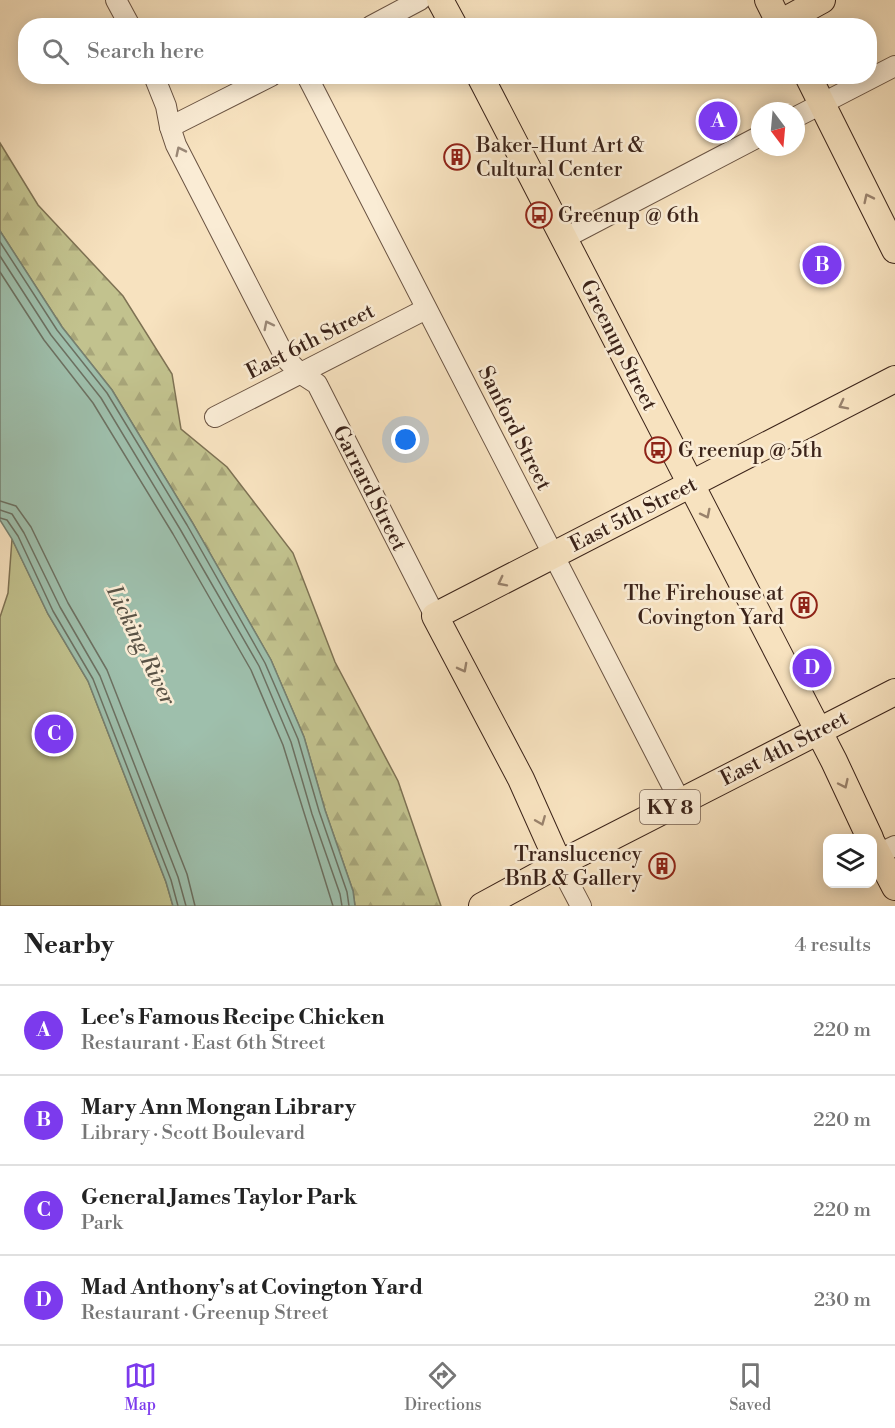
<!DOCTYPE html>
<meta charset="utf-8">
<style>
:root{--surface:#fff;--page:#f6f6f6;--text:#222;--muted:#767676;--line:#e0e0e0;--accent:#7c3aed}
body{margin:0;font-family:"Libre Bodoni",serif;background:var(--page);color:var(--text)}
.controls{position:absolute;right:18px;bottom:18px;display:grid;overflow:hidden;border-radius:12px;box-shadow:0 3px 15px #0003}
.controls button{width:54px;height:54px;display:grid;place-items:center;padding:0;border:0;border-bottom:2px solid var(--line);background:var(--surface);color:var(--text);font:30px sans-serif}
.compass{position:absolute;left:751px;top:102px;width:54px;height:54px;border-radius:50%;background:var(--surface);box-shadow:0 3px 15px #0003;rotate:164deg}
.you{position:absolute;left:406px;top:440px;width:21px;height:21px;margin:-15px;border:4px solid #fff;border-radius:50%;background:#1a73e8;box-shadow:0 0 0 9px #1a73e833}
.badge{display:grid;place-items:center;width:39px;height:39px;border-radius:50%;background:var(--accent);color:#fff;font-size:20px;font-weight:700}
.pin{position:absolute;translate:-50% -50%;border:3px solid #fff;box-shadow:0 2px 6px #0006}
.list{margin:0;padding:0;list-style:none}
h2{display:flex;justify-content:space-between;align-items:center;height:78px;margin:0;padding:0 24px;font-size:26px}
h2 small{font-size:20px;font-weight:400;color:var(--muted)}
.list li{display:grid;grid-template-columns:39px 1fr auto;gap:18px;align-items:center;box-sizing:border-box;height:90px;padding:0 24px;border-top:2px solid var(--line)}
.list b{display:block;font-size:22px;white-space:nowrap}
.list p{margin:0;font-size:20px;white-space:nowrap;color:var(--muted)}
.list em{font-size:20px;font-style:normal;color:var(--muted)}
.icon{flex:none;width:33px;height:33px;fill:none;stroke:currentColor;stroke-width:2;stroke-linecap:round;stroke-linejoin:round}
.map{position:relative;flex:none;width:895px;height:906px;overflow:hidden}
.search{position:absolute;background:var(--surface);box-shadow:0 3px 15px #0003;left:18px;right:18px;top:18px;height:66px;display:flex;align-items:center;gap:15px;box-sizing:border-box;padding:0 21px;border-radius:24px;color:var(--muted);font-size:22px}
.sheet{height:438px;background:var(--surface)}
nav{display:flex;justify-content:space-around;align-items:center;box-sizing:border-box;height:84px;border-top:2px solid var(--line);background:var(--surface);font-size:16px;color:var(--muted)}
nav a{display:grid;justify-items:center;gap:3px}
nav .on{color:var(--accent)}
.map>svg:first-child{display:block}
.forest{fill:url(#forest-firs);stroke:#7e7254;stroke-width:1.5}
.green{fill:#c2c28e;stroke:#7e7254;stroke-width:1.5}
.water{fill:#9ebfac;stroke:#768171;stroke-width:1.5}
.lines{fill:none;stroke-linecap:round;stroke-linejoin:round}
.shore{stroke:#6c7162;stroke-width:1.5}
.minor-casing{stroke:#6a5342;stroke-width:22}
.major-casing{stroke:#3b2319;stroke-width:28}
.minor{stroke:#faecd5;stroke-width:20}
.major{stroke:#f7e2bf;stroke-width:26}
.oneway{stroke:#9a8877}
.oneway2{stroke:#99826c}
.labels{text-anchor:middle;stroke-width:5;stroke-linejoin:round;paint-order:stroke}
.shield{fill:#faecd5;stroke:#745f51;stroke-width:1.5}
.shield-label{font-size:20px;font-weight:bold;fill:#3b2319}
.poi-label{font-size:21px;fill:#3b2319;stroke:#faecd5;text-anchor:start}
.street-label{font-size:21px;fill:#3b2319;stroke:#faecd5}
.water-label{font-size:22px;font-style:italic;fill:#595245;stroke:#faecd5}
</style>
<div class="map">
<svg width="895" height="906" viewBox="0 0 895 906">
<defs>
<pattern id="forest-firs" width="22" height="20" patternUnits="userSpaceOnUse" patternTransform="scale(1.5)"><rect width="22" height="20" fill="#c2c28e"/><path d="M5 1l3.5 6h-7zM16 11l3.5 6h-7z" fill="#a8a67a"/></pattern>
</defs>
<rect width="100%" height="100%" fill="#f7e2bf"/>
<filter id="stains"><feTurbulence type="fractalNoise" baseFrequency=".00333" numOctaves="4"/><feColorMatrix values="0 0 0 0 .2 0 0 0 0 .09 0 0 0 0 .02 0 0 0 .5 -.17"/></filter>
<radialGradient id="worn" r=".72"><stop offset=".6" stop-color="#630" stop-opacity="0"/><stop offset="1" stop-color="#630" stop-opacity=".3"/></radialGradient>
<!-- forest -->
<path class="forest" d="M 0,143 L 38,205 L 123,296 L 172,374 L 181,429 L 227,467 L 293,553 L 335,662 L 398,781 L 441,906 L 355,906 L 353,891 L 325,810 L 304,737 L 271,660 L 192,522 L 112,390 L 62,327 L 0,231 Z"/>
<!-- green -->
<path class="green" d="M 12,539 L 48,614 L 88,681 L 166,882 L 173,906 L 0,906 L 0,617 L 8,593 Z"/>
<!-- water -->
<path class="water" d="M 0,231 L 62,327 L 112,390 L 192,522 L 271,660 L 304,737 L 325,810 L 353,891 L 355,906 L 173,906 L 166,882 L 88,681 L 48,614 L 12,539 L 0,520 Z"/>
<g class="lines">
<!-- shore -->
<g class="shore">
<path d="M 0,242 L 57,330 L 107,393 L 187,525 L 265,663 L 298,739 L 319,811 L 347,892 L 349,906"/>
<path d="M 0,256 L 51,335 L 101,398 L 180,529 L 259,666 L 291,742 L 312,814 L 340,894 L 342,906"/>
<path d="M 0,272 L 44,340 L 93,403 L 173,534 L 251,670 L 283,745 L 333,906"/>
<path d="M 0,501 L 16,506 L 31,527 L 68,603 L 107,670 L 187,874 L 195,906"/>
<path d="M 0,510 L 12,514 L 24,533 L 60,607 L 100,676 L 178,877 L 186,906"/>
<path d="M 0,518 L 7,520 L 18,536 L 53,611 L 93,679 L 171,880 L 178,906"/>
</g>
<!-- minor casing -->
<g class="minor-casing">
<g id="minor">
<path d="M 116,0 L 130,26"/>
<path d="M 371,26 L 420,0"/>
<path d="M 154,76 L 166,106 L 170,127 L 176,145 L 286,359 L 300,373 L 317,384 L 435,616"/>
<path d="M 307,76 L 680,801"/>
<path d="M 796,117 L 895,66"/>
<path d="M 170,127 L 271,76"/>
<path d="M 565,238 L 760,136"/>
<path d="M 215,417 L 426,309"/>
<path d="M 878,854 L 895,846"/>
<path d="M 559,864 L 581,906"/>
</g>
</g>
<!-- major casing -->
<g class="major-casing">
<g id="major">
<path d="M 440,0 L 454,26"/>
<path d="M 768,0 L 781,26"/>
<path d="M 780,23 L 822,0"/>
<path d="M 480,76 L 834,761 L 870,838"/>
<path d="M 808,76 L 895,250"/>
<path d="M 872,843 L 895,887"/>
<path d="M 559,864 L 521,779 L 435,616 L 895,379"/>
<path d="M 482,906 L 559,864 L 895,692"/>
</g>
</g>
<!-- minor -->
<use href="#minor" class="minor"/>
<!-- major -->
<use href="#major" class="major"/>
</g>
<!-- one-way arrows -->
<defs><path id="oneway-chevron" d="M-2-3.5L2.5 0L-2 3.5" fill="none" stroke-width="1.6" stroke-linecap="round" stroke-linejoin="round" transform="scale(1.5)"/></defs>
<g class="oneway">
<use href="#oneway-chevron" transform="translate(180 151) rotate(-116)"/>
<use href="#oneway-chevron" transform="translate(268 325) rotate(-117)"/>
</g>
<g class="oneway2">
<use href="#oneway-chevron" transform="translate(868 198) rotate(-116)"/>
<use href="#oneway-chevron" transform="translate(843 405) rotate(153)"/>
<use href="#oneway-chevron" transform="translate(706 514) rotate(63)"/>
<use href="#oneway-chevron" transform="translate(502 582) rotate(153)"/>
<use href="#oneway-chevron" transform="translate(463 668) rotate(62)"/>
<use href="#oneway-chevron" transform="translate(844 784) rotate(65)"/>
<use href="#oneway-chevron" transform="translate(541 821) rotate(68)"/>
</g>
<!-- icons -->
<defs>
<g id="building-ring" transform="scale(1.35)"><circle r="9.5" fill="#faecd5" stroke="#8f2418" stroke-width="1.5"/><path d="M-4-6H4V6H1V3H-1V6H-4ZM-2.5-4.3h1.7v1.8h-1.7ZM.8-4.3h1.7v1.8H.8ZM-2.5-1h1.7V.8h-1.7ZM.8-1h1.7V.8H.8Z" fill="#8f2418"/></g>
<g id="bus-ring" transform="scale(1.35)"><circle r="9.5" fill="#faecd5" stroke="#8f2418" stroke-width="1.5"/><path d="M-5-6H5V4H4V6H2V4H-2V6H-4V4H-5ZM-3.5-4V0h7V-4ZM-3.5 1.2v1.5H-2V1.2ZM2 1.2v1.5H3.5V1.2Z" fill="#8f2418"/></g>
</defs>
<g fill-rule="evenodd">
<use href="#building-ring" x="457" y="157"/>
<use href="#bus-ring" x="539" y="215"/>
<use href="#bus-ring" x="658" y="450"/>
<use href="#building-ring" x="804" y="605"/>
<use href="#building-ring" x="662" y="866"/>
</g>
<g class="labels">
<!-- shield labels -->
<rect class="shield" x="640" y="790" width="60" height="34" rx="4.5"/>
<g class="shield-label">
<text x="670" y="814">KY 8</text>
</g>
<!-- poi labels -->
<g class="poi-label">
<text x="476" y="152">Baker-Hunt Art &amp;<tspan x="476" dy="24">Cultural Center</tspan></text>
<text x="558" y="222">Greenup @ 6th</text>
<text x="678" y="457">G reenup @ 5th</text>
<text x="784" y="600" text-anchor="end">The Firehouse at<tspan x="784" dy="24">Covington Yard</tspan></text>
<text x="642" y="861" text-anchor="end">Translucency<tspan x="642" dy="24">BnB &amp; Gallery</tspan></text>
</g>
<!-- street labels -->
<g class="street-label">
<text transform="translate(310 341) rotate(-27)" y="7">East 6th Street</text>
<text transform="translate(619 345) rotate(63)" y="7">Greenup Street</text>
<text transform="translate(515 428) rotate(63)" y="7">Sanford Street</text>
<text transform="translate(370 488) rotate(63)" y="7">Garrard Street</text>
<text transform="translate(633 514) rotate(-27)" y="7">East 5th Street</text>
<text transform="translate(784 748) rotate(-27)" y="7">East 4th Street</text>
</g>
<!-- water labels -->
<g class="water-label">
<text transform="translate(142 645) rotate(64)" y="8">Licking River</text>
</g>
</g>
<rect width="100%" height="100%" filter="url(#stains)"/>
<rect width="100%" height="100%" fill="url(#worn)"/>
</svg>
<div class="controls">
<button><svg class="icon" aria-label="layers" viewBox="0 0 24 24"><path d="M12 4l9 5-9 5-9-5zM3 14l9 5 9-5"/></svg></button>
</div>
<svg class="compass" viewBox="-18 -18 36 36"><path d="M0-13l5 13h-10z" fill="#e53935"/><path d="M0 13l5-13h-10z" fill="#767676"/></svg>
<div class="you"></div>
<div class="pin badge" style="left:718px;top:121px">A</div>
<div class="pin badge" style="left:822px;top:265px">B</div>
<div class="pin badge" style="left:54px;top:734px">C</div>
<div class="pin badge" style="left:812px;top:668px">D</div>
<div class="search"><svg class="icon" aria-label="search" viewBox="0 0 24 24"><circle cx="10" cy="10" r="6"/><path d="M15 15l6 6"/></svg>Search here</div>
</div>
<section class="sheet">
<h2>Nearby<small>4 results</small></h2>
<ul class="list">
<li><span class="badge">A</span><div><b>Lee's Famous Recipe Chicken</b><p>Restaurant · East 6th Street</p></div><em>220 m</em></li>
<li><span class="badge">B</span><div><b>Mary Ann Mongan Library</b><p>Library · Scott Boulevard</p></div><em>220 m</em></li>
<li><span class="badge">C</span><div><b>General James Taylor Park</b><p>Park</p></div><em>220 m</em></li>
<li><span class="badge">D</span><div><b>Mad Anthony's at Covington Yard</b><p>Restaurant · Greenup Street</p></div><em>230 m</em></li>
</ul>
</section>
<nav>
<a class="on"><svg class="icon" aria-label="map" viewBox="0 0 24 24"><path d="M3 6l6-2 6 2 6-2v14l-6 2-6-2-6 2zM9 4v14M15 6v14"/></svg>Map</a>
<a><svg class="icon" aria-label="directions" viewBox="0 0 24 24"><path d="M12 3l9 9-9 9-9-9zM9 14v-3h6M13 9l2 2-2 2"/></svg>Directions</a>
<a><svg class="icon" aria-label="saved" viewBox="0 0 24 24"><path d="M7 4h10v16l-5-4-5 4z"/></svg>Saved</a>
</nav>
